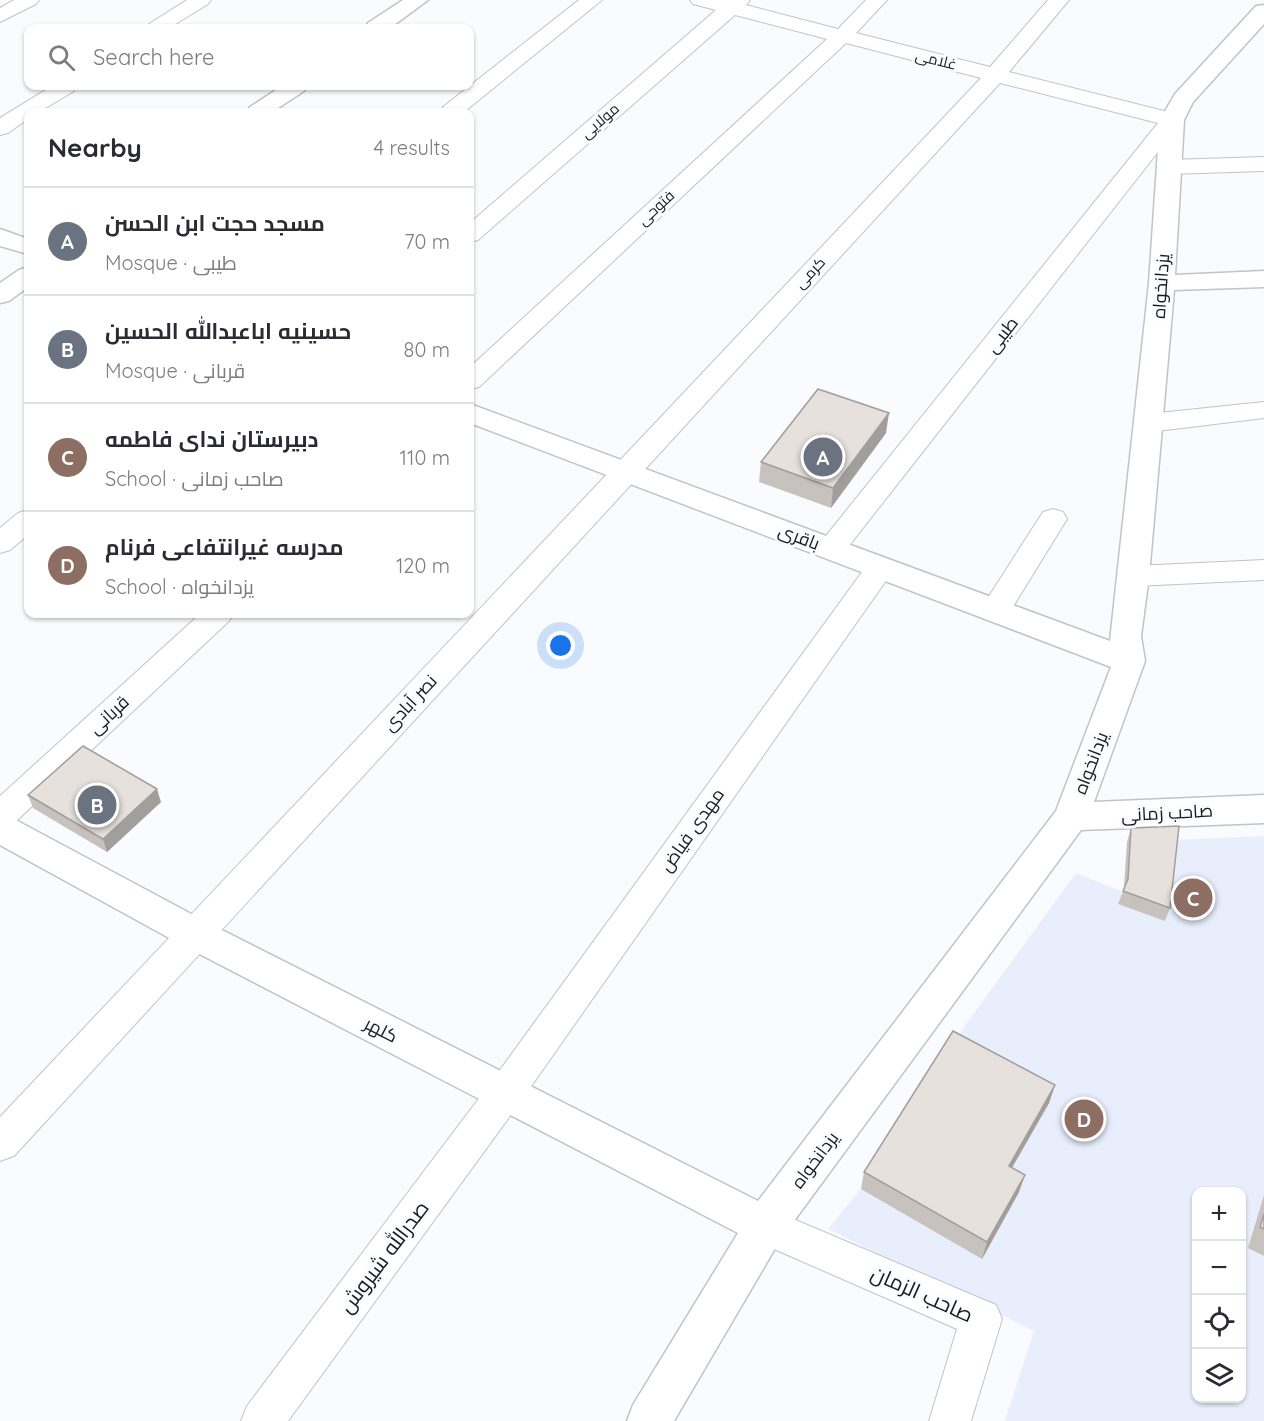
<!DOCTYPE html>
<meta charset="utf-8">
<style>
:root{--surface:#fff;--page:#f7f7f7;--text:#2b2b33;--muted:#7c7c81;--line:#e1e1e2;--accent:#7c3aed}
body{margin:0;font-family:Quicksand,Cairo,sans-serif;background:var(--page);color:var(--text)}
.controls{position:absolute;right:18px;bottom:18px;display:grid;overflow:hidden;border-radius:12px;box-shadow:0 2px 4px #0004}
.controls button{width:54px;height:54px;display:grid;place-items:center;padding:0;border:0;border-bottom:2px solid var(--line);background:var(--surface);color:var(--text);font:30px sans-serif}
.you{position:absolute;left:561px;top:646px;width:21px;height:21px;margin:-15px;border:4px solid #fff;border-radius:50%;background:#1a73e8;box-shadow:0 0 0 9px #1a73e833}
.badge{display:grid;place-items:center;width:39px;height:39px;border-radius:50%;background:var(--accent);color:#fff;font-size:20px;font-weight:700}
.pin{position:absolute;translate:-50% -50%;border:3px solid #fff;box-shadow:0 2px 6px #0006}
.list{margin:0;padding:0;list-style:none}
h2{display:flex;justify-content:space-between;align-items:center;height:78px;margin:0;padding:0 24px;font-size:26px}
h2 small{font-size:20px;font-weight:400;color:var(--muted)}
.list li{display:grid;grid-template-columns:39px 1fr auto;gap:18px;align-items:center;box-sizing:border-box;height:108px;padding:0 24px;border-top:2px solid var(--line)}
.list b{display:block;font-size:22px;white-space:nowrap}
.list p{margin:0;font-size:20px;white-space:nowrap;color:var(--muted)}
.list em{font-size:20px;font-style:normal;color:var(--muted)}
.icon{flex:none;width:33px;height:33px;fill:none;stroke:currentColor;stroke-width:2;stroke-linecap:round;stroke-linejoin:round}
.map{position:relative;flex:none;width:1264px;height:1421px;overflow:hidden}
.search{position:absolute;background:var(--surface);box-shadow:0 2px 4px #0004;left:24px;top:24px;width:450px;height:66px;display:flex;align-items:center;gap:15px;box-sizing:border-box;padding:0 21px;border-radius:12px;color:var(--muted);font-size:22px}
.panel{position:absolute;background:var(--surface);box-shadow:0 2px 4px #0004;left:24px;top:108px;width:450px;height:510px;border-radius:12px}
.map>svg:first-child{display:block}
.built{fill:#e8eefb;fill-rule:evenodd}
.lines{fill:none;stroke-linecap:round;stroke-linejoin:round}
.minor-casing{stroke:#c0c3c8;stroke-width:2}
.tertiary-casing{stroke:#c0c3c8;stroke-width:3}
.minor{fill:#fff;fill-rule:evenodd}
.tertiary{fill:#fff;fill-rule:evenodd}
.wall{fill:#c7c2be}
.shaded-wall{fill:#a29e9b}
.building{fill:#e7e1dd;stroke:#a29e9b;stroke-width:1.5}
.labels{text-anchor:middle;stroke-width:6;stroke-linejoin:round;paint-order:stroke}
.far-street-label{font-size:15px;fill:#18191b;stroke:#f9fbfe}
.street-label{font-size:18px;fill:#18191b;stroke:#f9fbfe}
.near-street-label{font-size:21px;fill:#18191b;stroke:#f9fbfe}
</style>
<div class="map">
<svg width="1264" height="1421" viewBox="0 0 1264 1421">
<rect width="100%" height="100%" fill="#f9fbfe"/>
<!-- built -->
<path class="built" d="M 1264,836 L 1264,1421 L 1005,1421 L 1034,1331 L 828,1229 L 861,1189 L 948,1049 L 1076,873 L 1123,892 L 1127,842 ZM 1196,1192 L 1242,1192 L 1242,1398 L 1196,1398 Z"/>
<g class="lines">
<!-- minor casing -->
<g class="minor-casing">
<g id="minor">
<path d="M 14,0 L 39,0 L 36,4 L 0,22 L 0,8 Z"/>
<path d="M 187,0 L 211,0 L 208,4 L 169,28 L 146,28 L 149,24 Z"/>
<path d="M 579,0 L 602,0 L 464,112 L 440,112 L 443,107 Z"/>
<path d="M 690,0 L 750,0 L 746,5 L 838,29 L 866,0 L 887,0 L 856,33 L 990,67 L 1048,0 L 1069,0 L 1009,72 L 1180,115 L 1183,120 L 841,556 L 831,559 L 821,556 L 817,549 L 821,542 L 1158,123 L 1000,83 L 14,1156 L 0,1161 L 0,1117 L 981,78 L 846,43 L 479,387 L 470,389 L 470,367 L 827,39 L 735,15 L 478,240 L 470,242 L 470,223 L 716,10 L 693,4 Z"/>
<path d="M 52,86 L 77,86 L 74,91 L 39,112 L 28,112 L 28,119 L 8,133 L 0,135 L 0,118 Z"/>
<path d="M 1264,157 L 1264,171 L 1169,174 L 1161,172 L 1158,167 L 1161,162 L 1169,160 Z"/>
<path d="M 1264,402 L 1264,418 L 1149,432 L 1139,429 L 1136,423 L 1139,417 L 1149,414 Z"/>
<path d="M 1053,509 L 1063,512 L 1067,519 L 1006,618 L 995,622 L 984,618 L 980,611 L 984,604 L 1043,512 Z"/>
<path d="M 28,510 L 28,535 L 10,550 L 0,553 L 0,528 L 18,513 Z"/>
<path d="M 880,558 L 890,561 L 895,568 L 890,575 L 518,1105 L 288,1421 L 241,1421 L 247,1406 L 492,1081 L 870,561 Z"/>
<path d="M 1264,560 L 1264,580 L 1134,586 L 1124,583 L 1119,576 L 1124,569 L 1134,566 Z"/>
<path d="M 200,614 L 233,614 L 229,621 L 12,825 L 0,829 L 0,796 Z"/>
<path d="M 765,1207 L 996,1305 L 1002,1319 L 971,1421 L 929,1421 L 957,1329 L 751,1239 L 745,1226 L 751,1213 Z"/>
</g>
</g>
<!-- tertiary casing -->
<g class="tertiary-casing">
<g id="tertiary">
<path d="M 403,0 L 428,0 L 390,28 L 366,28 L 368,23 Z"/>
<path d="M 1264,5 L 1264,24 L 1193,102 L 1184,120 L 1175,275 L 1264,271 L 1264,287 L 1174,290 L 1149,576 L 1141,636 L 1145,661 L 1094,802 L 1264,795 L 1264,823 L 1081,830 L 780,1240 L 674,1421 L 627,1421 L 633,1405 L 738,1233 L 182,945 L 0,845 L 0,814 L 12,818 L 208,923 L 758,1201 L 1056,811 L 1111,667 L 470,423 L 470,404 L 1110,641 L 1149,283 L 1160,120 L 1175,94 L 1256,6 Z"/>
<path d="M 282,86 L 307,86 L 304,91 L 272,112 L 247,112 L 250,107 Z"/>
<path d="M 0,229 L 28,239 L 28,254 L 0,246 Z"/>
<path d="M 28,267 L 28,287 L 9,301 L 0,303 L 0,283 L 19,270 Z"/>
</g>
</g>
<!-- minor -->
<use href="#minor" class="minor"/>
<!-- tertiary -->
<use href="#tertiary" class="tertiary"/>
</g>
<!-- wall -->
<g class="wall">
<path d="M 886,433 L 831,508 L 759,482 L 761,462 Z"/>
<path d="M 28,795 L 161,802 L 107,852 L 33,808 Z"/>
<path d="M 1131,828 L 1170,908 L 1165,921 L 1118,904 L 1124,889 L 1127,842 Z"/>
<path d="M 1055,1085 L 1049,1103 L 1012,1168 L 1019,1192 L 982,1259 L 861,1189 L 864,1172 Z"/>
<path d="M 1264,1195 L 1264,1256 L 1248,1248 Z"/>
</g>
<!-- shaded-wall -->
<g class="shaded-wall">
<path d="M 889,413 L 886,433 L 831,508 L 833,488 Z"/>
<path d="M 157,789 L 161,802 L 107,852 L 103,839 Z"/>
<path d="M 1055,1085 L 1049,1103 L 1003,1183 L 1009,1166 Z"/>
<path d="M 1025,1175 L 1019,1192 L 982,1259 L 987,1242 Z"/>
</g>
<!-- building -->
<g class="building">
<path d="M 818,389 L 889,413 L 833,488 L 761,462 Z"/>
<path d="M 83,746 L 157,789 L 103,839 L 28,795 Z"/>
<path d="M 1179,826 L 1170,908 L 1123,891 L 1128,879 L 1131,828 Z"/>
<path d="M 953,1031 L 1055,1085 L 1009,1166 L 1025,1175 L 987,1242 L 864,1172 Z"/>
<path d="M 1264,1214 L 1264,1229 L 1260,1227 Z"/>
</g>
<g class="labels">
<!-- far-street labels -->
<g class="far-street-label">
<text transform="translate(936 60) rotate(14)" y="5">غلامی</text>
<text transform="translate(600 121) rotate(-41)" y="5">مولایی</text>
<text transform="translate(656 208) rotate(-43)" y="5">فتوحی</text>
<text transform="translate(810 273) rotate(-47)" y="5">کرمی</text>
</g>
<!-- street labels -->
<g class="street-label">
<text transform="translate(1161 286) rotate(-86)" y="6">یزدانخواه</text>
<text transform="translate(1002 335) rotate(-52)" y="6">طیبی</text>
<text transform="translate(799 537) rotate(21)" y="6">باقری</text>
<text transform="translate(410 703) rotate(-47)" y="6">نصر آبادی</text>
<text transform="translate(109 715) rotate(-43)" y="6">قربانی</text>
<text transform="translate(1091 763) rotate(-69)" y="6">یزدانخواه</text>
<text transform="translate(1167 813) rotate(-3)" y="6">صاحب زمانی</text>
<text transform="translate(692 830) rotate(-55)" y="6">مهدی فیاض</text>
<text transform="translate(381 1030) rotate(27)" y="6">کلهر</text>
<text transform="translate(815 1160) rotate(-53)" y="6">یزدانخواه</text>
</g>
<!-- near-street labels -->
<g class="near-street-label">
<text transform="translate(384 1257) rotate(-53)" y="7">صدرالله شیروش</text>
<text transform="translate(922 1294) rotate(24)" y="7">صاحب الزمان</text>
</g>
</g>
</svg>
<div class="controls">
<button>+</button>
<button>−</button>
<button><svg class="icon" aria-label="locate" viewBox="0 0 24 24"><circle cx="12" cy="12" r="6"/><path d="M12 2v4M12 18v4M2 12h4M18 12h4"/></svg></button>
<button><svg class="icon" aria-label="layers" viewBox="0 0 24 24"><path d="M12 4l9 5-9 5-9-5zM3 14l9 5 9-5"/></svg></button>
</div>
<div class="you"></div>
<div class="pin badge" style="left:823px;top:457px;background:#6b7280">A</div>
<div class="pin badge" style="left:97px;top:805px;background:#6b7280">B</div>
<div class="pin badge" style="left:1193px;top:898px;background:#8d6e63">C</div>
<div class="pin badge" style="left:1084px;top:1119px;background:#8d6e63">D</div>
<div class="search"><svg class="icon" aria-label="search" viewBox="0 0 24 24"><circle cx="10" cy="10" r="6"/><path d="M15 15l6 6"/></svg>Search here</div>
<section class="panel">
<h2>Nearby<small>4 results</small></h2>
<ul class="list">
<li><span class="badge" style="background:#6b7280">A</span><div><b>مسجد حجت ابن الحسن</b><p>Mosque · طیبی</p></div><em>70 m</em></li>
<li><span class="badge" style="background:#6b7280">B</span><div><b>حسینیه اباعبدالله الحسین</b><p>Mosque · قربانی</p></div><em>80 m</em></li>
<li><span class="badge" style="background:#8d6e63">C</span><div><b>دبیرستان ندای فاطمه</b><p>School · صاحب زمانی</p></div><em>110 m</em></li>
<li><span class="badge" style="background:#8d6e63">D</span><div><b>مدرسه غیرانتفاعی فرنام</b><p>School · یزدانخواه</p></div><em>120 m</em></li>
</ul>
</section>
</div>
